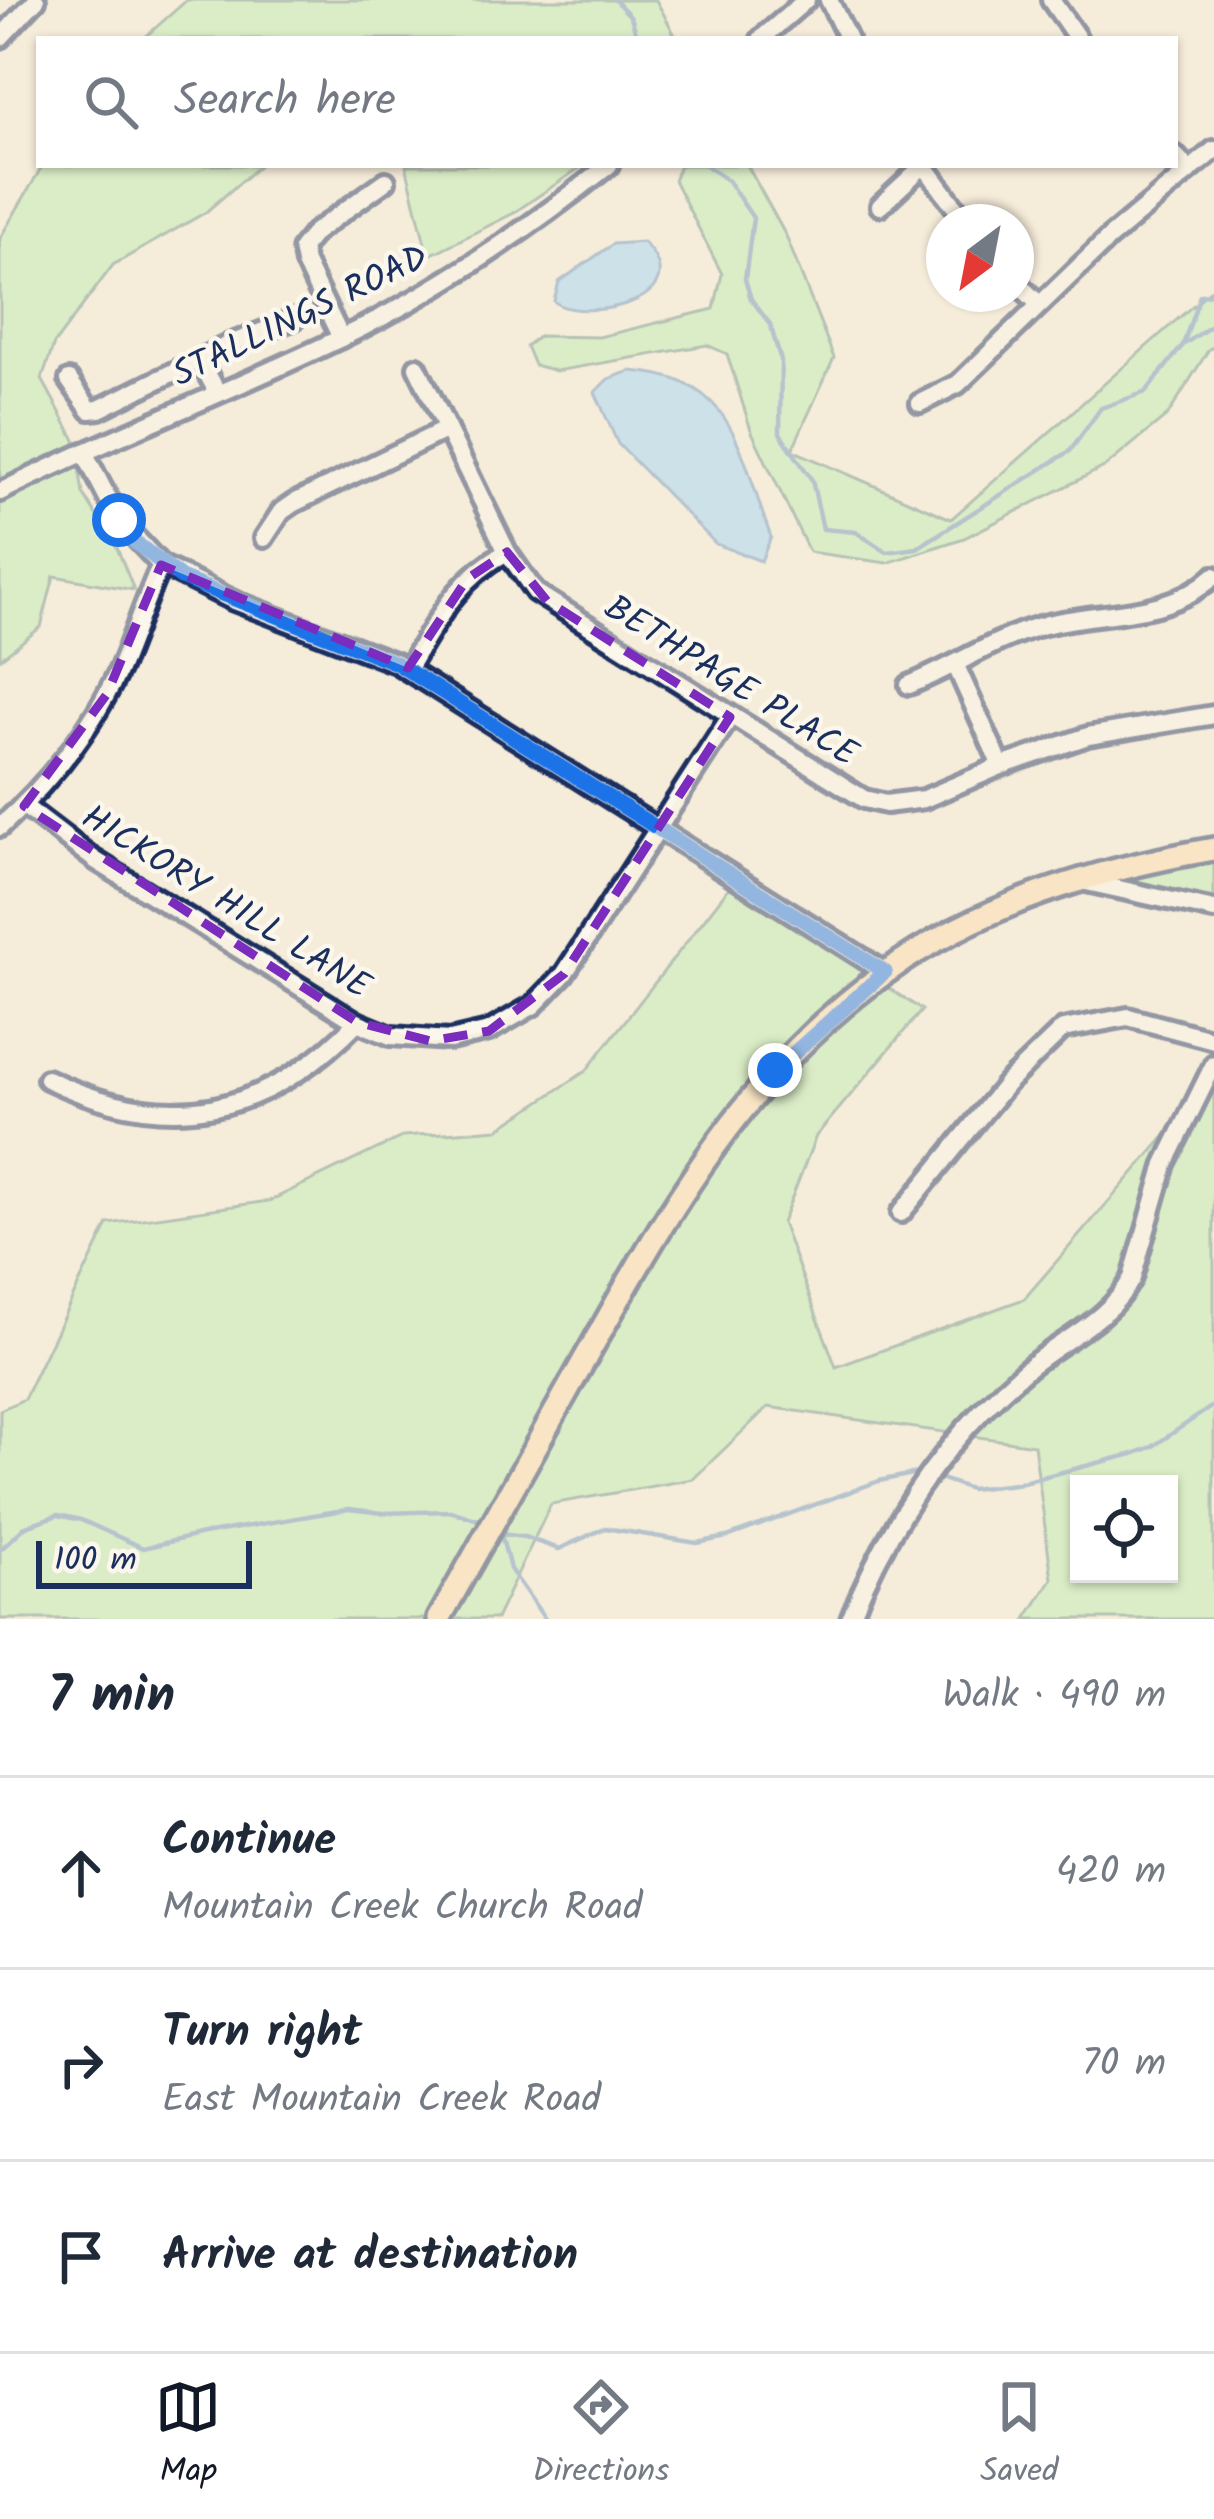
<!DOCTYPE html>
<meta charset="utf-8">
<style>
:root{--surface:#fff;--page:#f2f2f3;--text:#1f2937;--muted:#747a83;--line:#e0e1e3;--accent:#111827}
body{margin:0;font-family:Kalam,sans-serif;background:var(--page);color:var(--text)}
.controls{position:absolute;right:36px;bottom:36px;display:grid;overflow:hidden;border-radius:0px;box-shadow:0 3px 9px #0004}
.controls button{width:108px;height:108px;display:grid;place-items:center;padding:0;border:0;border-bottom:3px solid var(--line);background:var(--surface);color:var(--text);font:60px sans-serif}
.compass{position:absolute;left:926px;top:204px;width:108px;height:108px;border-radius:50%;background:var(--surface);box-shadow:0 3px 9px #0004;rotate:212deg}
.scale{position:absolute;left:36px;bottom:30px;width:216px;box-sizing:border-box;padding-left:12px;border:6px solid #1b2f5e;border-top:0;font-size:33px;line-height:42px;white-space:nowrap;color:#1b2f5e;-webkit-text-stroke:9px #fbf7ec;paint-order:stroke}
.stop{position:absolute;width:36px;height:36px;margin:-27px;border:9px solid #1a73e8;border-radius:50%;background:#fff}
.stop.end{background:#1a73e8;border-color:#fff;box-shadow:0 3px 12px #0008}
.list{margin:0;padding:0;list-style:none}
h2{display:flex;justify-content:space-between;align-items:center;height:156px;margin:0;padding:0 48px;font-size:51px}
h2 small{font-size:39px;font-weight:400;color:var(--muted)}
.list li{display:grid;grid-template-columns:78px 1fr auto;gap:36px;align-items:center;box-sizing:border-box;height:192px;padding:0 48px;border-top:3px solid var(--line)}
.list b{display:block;font-size:45px;white-space:nowrap}
.list p{margin:0;font-size:39px;white-space:nowrap;color:var(--muted)}
.list em{font-size:39px;font-style:normal;color:var(--muted)}
.icon{flex:none;width:66px;height:66px;fill:none;stroke:currentColor;stroke-width:2;stroke-linecap:round;stroke-linejoin:round}
.map{position:relative;flex:none;width:1214px;height:1619px;overflow:hidden}
.search{position:absolute;background:var(--surface);box-shadow:0 3px 9px #0004;left:36px;right:36px;top:36px;height:132px;display:flex;align-items:center;gap:30px;box-sizing:border-box;padding:0 42px;border-radius:0px;color:var(--muted);font-size:45px}
.sheet{height:732px;background:var(--surface)}
nav{display:flex;justify-content:space-around;align-items:center;box-sizing:border-box;height:168px;border-top:3px solid var(--line);background:var(--surface);font-size:33px;color:var(--muted)}
nav a{display:grid;justify-items:center;gap:6px}
nav .on{color:var(--accent)}
.map>svg:first-child{display:block}
.green{fill:#baeeaf;stroke:#6a8e86;stroke-width:3;fill-rule:evenodd}
.water{fill:#9cd2fb;stroke:#6891bc;stroke-width:3}
.lines{fill:none;stroke-linecap:round;stroke-linejoin:round}
.stream{stroke:#6891bc;stroke-width:4.5}
.minor-casing{stroke:#1b2f5e;stroke-width:26}
.major-casing{stroke:#1b2f5e;stroke-width:30}
.minor{stroke:#fbf7ec;stroke-width:16}
.major{stroke:#fcdcac;stroke-width:21}
.route{stroke:#1a73e8;stroke-width:15}
.marked{fill:none;stroke:#7b2cbf;stroke-width:9;stroke-dasharray:24 15;stroke-linejoin:round}
.labels{text-anchor:middle;stroke-width:9;stroke-linejoin:round;paint-order:stroke}
.street-label{font-size:36px;fill:#1b2f5e;stroke:#fbf7ec}
</style>
<div class="map">
<svg width="1214" height="1619" viewBox="0 0 1214 1619">
<rect width="100%" height="100%" fill="#f5ecda"/>
<filter id="ink" filterUnits="userSpaceOnUse"><feTurbulence type="fractalNoise" baseFrequency=".00833" numOctaves="2"/><feDisplacementMap in="SourceGraphic" scale="24" xChannelSelector="R" yChannelSelector="G"/><feConvolveMatrix kernelMatrix="1 2 1 2 8 2 1 2 1" color-interpolation-filters="sRGB"/></filter>
<g filter="url(#ink)">
<!-- green -->
<g class="green">
<path d="M 187,0 L 656,0 L 677,39 L 143,39 Z"/>
<path d="M 43,165 L 260,165 L 206,212 L 113,265 L 54,344 L 42,379 L 75,440 L 83,494 L 117,548 L 134,590 L 54,576 L 41,627 L 0,659 L 0,238 Z"/>
<path d="M 406,165 L 584,165 L 512,214 L 428,256 Z"/>
<path d="M 680,165 L 747,165 L 786,236 L 834,358 L 792,450 L 951,519 L 1214,287 L 1214,347 L 1209,349 L 1168,415 L 1106,466 L 964,538 L 887,563 L 809,552 L 751,430 L 727,354 L 707,345 L 556,371 L 534,365 L 526,346 L 539,336 L 599,337 L 714,309 L 722,274 L 674,180 Z"/>
<path d="M 1214,861 L 1214,901 L 1119,880 Z"/>
<path d="M 731,885 L 922,1010 L 816,1136 L 782,1223 L 836,1367 L 1024,1299 L 1214,1080 L 1214,1619 L 1026,1619 L 1052,1579 L 1034,1445 L 768,1407 L 693,1479 L 551,1504 L 496,1619 L 0,1619 L 0,1410 L 24,1399 L 108,1224 L 269,1201 L 404,1136 L 498,1129 L 586,1071 ZM 1079,1484 L 1169,1484 L 1169,1574 L 1079,1574 Z"/>
</g>
<!-- water -->
<g class="water">
<path d="M 643,242 C 704,304 574,323 554,301 L 559,282 L 613,244 Z"/>
<path d="M 630,371 C 737,377 739,453 771,537 L 761,561 L 716,544 L 618,444 L 595,392 L 608,379 Z"/>
</g>
<g class="lines">
<!-- stream -->
<g class="stream">
<path d="M 615,0 L 631,17 L 638,39"/>
<path d="M 705,165 L 728,181 L 753,218 L 745,279 L 751,299 L 770,324 L 781,361 L 780,433 L 812,480 L 823,529 L 856,532 L 887,552 L 917,548 L 1070,451 L 1101,408 L 1146,392 L 1183,345 L 1214,324"/>
<path d="M 1183,345 L 1200,295 L 1214,294"/>
<path d="M 939,1478 L 970,1489 L 1015,1484 L 1133,1454 L 1152,1447 L 1214,1405"/>
<path d="M 0,1550 L 26,1526 L 58,1515 L 81,1520 L 143,1548 L 203,1534 L 349,1509 L 383,1513 L 450,1511 L 482,1521"/>
<path d="M 545,1619 L 510,1569 L 501,1534 L 524,1537 L 559,1549 L 605,1528 L 697,1543 L 727,1537 L 879,1481 L 922,1472"/>
</g>
<!-- minor casing -->
<g class="minor-casing">
<g id="minor">
<path d="M 829,0 L 848,39"/>
<path d="M 1051,0 L 1078,39"/>
<path d="M 0,38 L 36,0"/>
<path d="M 761,39 L 806,0"/>
<path d="M 1175,155 L 1189,170"/>
<path d="M 880,206 L 924,165 L 966,222"/>
<path d="M 1016,282 L 1039,304"/>
<path d="M 341,338 L 305,263 L 302,248 L 315,232 L 386,181"/>
<path d="M 200,360 L 217,392"/>
<path d="M 417,367 L 507,552 L 535,592 L 864,799 L 886,804 L 924,799 L 1001,766 L 1088,736 L 1214,715"/>
<path d="M 69,380 L 90,410 L 99,409 L 230,344 L 295,319"/>
<path d="M 920,403 L 958,384 L 1109,238 L 1214,150"/>
<path d="M 84,452 L 119,520 L 161,565 L 232,600 L 396,663 L 885,972"/>
<path d="M 0,492 C 112,436 229,392 341,338 C 437,292 526,231 609,165"/>
<path d="M 264,538 L 281,512 L 294,503 L 447,429"/>
<path d="M 956,666 L 1001,766"/>
<path d="M 407,670 C 437,621 455,580 507,552"/>
<path d="M 909,685 C 952,668 993,640 1037,627 C 1096,609 1165,621 1214,576"/>
<path d="M 24,806 L 95,860 L 357,1022 L 391,1036 L 450,1040 L 489,1031 L 534,1005 L 564,974 L 730,717"/>
<path d="M 0,827 C 49,783 91,730 119,670 C 134,636 145,599 161,565"/>
<path d="M 1082,881 L 1214,910"/>
<path d="M 47,1079 C 167,1136 265,1117 357,1022"/>
<path d="M 901,1213 L 1007,1083 L 1063,1029 L 1128,1017 L 1214,1040"/>
<path d="M 850,1619 C 888,1525 945,1439 1022,1373 C 1058,1341 1109,1322 1132,1278 L 1165,1164 L 1214,1064"/>
</g>
</g>
<!-- major casing -->
<g class="major-casing">
<path id="major" d="M 439,1619 C 488,1532 537,1444 586,1357 C 668,1211 745,1073 885,973 C 981,904 1099,869 1214,849"/>
</g>
<!-- minor -->
<use href="#minor" class="minor"/>
<!-- major -->
<use href="#major" class="major"/>
</g>
</g>
<g class="lines" filter="url(#ink)">
<!-- route -->
<path class="route" d="M 119,520 L 136,543 L 181,578 L 396,663 L 885,972 L 775,1070"/>
</g>
<!-- marked area -->
<path d="M0 0H1214V1619H0ZM 507,552 L 547,601 L 730,717 L 564,974 L 489,1031 L 430,1041 L 357,1022 L 24,806 L 107,694 L 161,565 L 408,668 L 467,579 Z" fill="#f5ecda" fill-opacity=".55" fill-rule="evenodd"/>
<path class="marked" d="M 507,552 L 547,601 L 730,717 L 564,974 L 489,1031 L 430,1041 L 357,1022 L 24,806 L 107,694 L 161,565 L 408,668 L 467,579 Z"/>
<g class="labels">
<!-- street labels -->
<g class="street-label">
<text transform="translate(299 314) rotate(-26)" y="13">STALLINGS ROAD</text>
<text transform="translate(732 679) rotate(32)" y="13">BETHPAGE PLACE</text>
<text transform="translate(227 900) rotate(32)" y="13">HICKORY HILL LANE</text>
</g>
</g>
</svg>
<div class="controls">
<button><svg class="icon" aria-label="locate" viewBox="0 0 24 24"><circle cx="12" cy="12" r="6"/><path d="M12 2v4M12 18v4M2 12h4M18 12h4"/></svg></button>
</div>
<svg class="compass" viewBox="-18 -18 36 36"><path d="M0-13l5 13h-10z" fill="#e53935"/><path d="M0 13l5-13h-10z" fill="#747a83"/></svg>
<div class="scale">100 m</div>
<div class="stop" style="left:119px;top:520px"></div>
<div class="stop end" style="left:775px;top:1070px"></div>
<div class="search"><svg class="icon" aria-label="search" viewBox="0 0 24 24"><circle cx="10" cy="10" r="6"/><path d="M15 15l6 6"/></svg>Search here</div>
</div>
<section class="sheet">
<h2>7 min<small>Walk · 490 m</small></h2>
<ul class="list">
<li><svg class="icon" aria-label="ahead" viewBox="0 0 24 24"><path d="M12 20V5M6 11l6-6 6 6"/></svg><div><b>Continue</b><p>Mountain Creek Church Road</p></div><em>420 m</em></li>
<li><svg class="icon" aria-label="right" viewBox="0 0 24 24"><path d="M7 20v-9h11M14 6l5 5-5 5"/></svg><div><b>Turn right</b><p>East Mountain Creek Road</p></div><em>70 m</em></li>
<li><svg class="icon" aria-label="arrive" viewBox="0 0 24 24"><path d="M6 21V4h12l-3 4 3 4H6"/></svg><div><b>Arrive at destination</b></div></li>
</ul>
</section>
<nav>
<a class="on"><svg class="icon" aria-label="map" viewBox="0 0 24 24"><path d="M3 6l6-2 6 2 6-2v14l-6 2-6-2-6 2zM9 4v14M15 6v14"/></svg>Map</a>
<a><svg class="icon" aria-label="directions" viewBox="0 0 24 24"><path d="M12 3l9 9-9 9-9-9zM9 14v-3h6M13 9l2 2-2 2"/></svg>Directions</a>
<a><svg class="icon" aria-label="saved" viewBox="0 0 24 24"><path d="M7 4h10v16l-5-4-5 4z"/></svg>Saved</a>
</nav>
